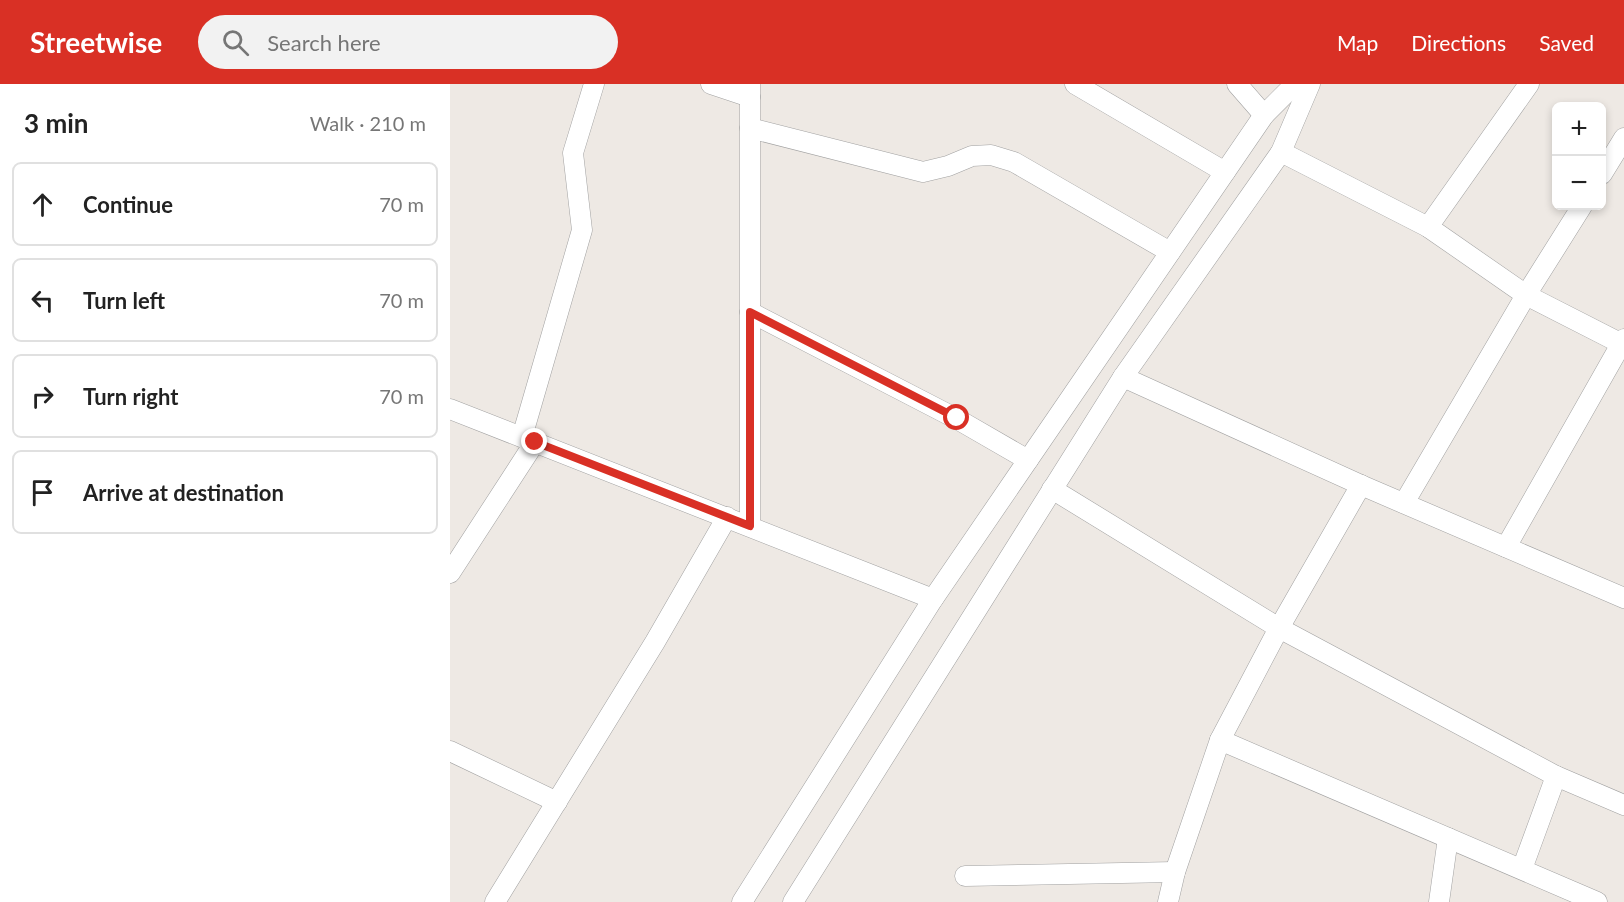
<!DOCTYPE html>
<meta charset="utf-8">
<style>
:root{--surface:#fff;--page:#f2f2f2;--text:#222;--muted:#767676;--line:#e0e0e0;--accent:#d93025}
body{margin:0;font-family:Lato,sans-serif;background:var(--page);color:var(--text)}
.controls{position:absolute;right:18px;top:18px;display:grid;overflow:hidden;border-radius:9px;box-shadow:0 3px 9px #0003}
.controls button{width:54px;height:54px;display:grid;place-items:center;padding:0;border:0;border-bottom:2px solid var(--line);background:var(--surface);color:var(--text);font:30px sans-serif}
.stop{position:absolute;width:18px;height:18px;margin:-14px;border:4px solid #d93025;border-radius:50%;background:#fff}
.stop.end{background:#d93025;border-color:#fff;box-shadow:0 2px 6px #0008}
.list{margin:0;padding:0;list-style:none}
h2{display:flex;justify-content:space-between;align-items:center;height:78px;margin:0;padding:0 24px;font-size:26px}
h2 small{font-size:20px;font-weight:400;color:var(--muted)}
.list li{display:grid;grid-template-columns:39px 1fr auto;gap:18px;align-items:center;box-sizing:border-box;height:84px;margin:0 12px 12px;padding:0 12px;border:2px solid var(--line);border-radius:9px}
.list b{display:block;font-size:22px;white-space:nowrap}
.list em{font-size:20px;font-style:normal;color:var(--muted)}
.icon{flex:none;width:33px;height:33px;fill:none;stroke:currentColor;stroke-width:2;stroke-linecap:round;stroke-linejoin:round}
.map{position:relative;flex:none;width:1174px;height:818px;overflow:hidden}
header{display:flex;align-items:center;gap:36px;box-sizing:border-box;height:84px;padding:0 30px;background:var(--accent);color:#fff}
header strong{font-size:28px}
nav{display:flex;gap:33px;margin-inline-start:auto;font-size:21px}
.search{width:420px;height:54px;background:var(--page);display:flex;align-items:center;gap:15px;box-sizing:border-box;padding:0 21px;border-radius:33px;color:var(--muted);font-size:22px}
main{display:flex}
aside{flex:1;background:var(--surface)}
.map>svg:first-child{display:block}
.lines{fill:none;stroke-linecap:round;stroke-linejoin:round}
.minor-casing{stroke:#a1a1a1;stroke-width:21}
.minor{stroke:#fff;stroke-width:20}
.route{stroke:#d93025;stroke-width:8}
</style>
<header>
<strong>Streetwise</strong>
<div class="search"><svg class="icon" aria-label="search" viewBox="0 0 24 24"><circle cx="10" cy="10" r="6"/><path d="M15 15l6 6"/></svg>Search here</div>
<nav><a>Map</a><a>Directions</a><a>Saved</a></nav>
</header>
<main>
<aside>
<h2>3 min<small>Walk · 210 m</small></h2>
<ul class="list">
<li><svg class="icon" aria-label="ahead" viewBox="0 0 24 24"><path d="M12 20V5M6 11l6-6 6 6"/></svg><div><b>Continue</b></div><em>70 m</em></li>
<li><svg class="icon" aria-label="left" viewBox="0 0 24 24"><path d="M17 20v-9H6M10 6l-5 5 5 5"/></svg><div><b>Turn left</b></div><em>70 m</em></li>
<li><svg class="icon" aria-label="right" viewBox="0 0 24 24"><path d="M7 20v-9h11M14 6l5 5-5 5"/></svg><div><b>Turn right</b></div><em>70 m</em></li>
<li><svg class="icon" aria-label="arrive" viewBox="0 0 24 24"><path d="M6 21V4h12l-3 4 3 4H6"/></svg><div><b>Arrive at destination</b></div></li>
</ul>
</aside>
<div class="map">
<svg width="1174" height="818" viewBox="0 0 1174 818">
<rect width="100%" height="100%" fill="#eee9e4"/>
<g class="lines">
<!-- minor casing -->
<g class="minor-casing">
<g id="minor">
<path d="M 261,0 L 300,13"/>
<path d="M 625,0 L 775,88"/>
<path d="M 787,0 L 814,31"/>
<path d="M 300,44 L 473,88 L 498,82 L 522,72 L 541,71 L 564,78 L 720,168"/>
<path d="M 831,68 L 978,143 L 1076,211 L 1174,261"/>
<path d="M 1152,90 L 1174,54"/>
<path d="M 978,143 L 1079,0"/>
<path d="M 300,228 L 507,335 L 578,376"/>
<path d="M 673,293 L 911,401 L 1174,514"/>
<path d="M 0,325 L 483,515"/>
<path d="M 72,353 L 132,146 L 123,69 L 144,0"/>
<path d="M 602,405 L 829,544 L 1106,692 L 1174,721"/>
<path d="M 954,419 L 1076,211 L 1132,122"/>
<path d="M 300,442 L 300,0"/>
<path d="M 1056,463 L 1174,255"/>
<path d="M 0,489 L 85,358"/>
<path d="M 770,656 L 1147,818"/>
<path d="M 0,667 L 107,718"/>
<path d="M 1072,785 L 1106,692"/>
<path d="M 515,792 L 725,788"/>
<path d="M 45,818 L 205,558 L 277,433"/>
<path d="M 292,818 L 483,515 L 814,31 L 845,0"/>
<path d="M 343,818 L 673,293 L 831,68 L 860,0"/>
<path d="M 718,818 L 725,788 L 770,656 L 829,544 L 911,401"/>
<path d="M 989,818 L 998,754"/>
</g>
</g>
<!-- minor -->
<use href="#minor" class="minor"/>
</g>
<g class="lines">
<!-- route -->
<path class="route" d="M 85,358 L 300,442 L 300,228 L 507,334"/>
</g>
</svg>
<div class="controls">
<button>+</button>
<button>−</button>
</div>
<div class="stop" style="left:507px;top:334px"></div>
<div class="stop end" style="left:85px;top:358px"></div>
</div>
</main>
